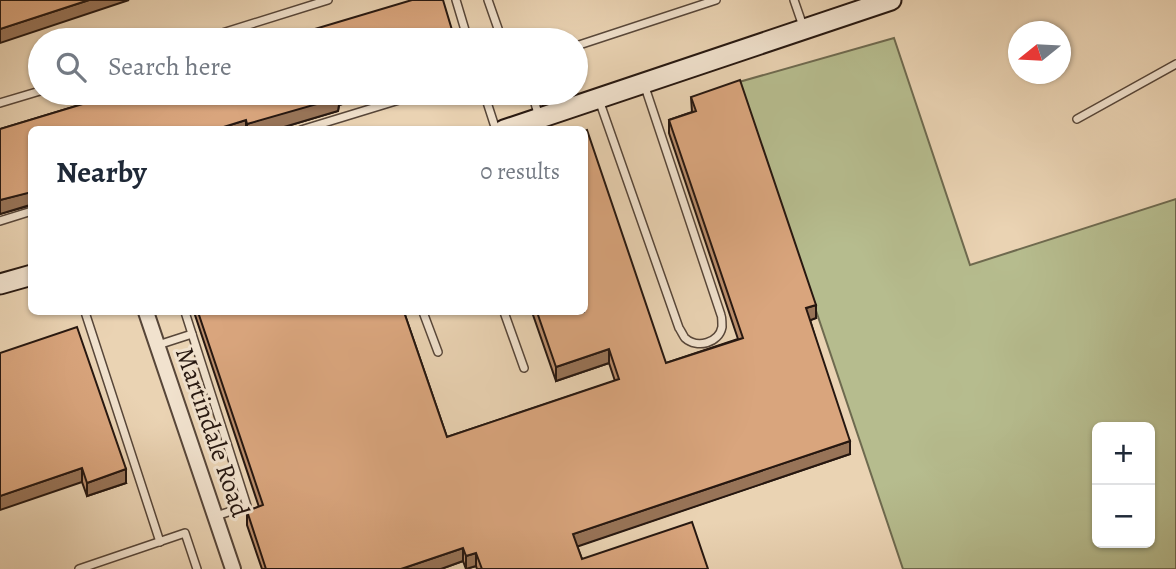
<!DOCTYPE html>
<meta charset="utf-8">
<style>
:root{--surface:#fff;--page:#f6f6f7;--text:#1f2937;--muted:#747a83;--line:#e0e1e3}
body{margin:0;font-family:Alegreya,serif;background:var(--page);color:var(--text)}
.controls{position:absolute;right:21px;bottom:21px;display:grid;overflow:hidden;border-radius:10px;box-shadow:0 2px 5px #0004}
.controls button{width:63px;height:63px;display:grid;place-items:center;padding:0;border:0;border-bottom:2px solid var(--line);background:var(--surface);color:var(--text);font:35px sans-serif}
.compass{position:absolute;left:1008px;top:21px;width:63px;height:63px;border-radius:50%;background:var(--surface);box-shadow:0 2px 5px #0004;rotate:252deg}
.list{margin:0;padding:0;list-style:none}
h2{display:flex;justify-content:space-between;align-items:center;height:91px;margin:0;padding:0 28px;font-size:30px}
h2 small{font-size:23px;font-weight:400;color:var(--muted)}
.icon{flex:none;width:38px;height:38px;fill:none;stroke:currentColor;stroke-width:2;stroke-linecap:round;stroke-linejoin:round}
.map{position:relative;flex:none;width:1176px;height:569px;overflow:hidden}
.search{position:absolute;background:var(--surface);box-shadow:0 2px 5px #0004;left:28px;top:28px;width:560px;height:77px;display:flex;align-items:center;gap:18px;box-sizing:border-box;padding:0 24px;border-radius:38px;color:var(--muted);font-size:26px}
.panel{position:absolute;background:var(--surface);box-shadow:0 2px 5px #0004;left:28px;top:126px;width:560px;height:189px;border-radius:10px}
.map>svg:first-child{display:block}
.green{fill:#b6bc8e;stroke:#6e6a4f;stroke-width:2;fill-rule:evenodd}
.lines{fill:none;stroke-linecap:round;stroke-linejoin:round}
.lane-casing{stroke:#574639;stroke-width:10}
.street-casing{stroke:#574639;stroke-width:18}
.secondary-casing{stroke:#261710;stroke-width:23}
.lane{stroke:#f1e2ce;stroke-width:7}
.street{stroke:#f1e2ce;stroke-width:14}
.secondary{stroke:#f1e2ce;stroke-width:19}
.wall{fill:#bb8e6c;stroke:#261710;stroke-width:2}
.shaded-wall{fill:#987458;stroke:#261710;stroke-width:2}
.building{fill:#d9a57d;stroke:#261710;stroke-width:2}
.labels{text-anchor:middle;stroke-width:6;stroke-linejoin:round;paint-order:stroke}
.street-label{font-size:26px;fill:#261710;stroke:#f1e2ce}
</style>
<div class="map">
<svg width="1176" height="569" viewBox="0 0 1176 569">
<rect width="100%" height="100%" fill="#ead3b3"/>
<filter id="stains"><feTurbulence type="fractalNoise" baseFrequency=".00286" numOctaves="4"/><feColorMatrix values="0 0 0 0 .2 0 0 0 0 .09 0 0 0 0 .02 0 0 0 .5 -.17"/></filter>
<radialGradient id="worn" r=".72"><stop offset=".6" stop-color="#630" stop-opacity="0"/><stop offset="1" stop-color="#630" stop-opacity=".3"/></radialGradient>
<!-- green -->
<path class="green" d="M 894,38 L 970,265 L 1176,199 L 1176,569 L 903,569 L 739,82 ZM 1097,427 L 1150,427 L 1150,543 L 1097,543 Z"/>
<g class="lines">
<!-- lane casing -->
<g class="lane-casing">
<g id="lane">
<path d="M 456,0 L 468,40"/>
<path d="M 488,0 L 502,40"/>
<path d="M 794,0 L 804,29"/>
<path d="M 200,40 L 328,0"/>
<path d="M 576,46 L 716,0"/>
<path d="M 484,93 L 496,130"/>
<path d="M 532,93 L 539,117"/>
<path d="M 599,100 L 679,328 C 680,329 684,337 685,338 C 697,349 719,343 722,327 C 722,325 722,316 721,315 L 644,84"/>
<path d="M 0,103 L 40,91"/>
<path d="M 1077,119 L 1176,64"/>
<path d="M 301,130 L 422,93"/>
<path d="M 0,221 L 32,211"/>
<path d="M 85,312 L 160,542"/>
<path d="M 185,312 L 247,506 L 216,516"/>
<path d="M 423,312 L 438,352"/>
<path d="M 504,312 L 524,368"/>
<path d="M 158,345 L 192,334"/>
<path d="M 79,569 L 185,533 L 197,569"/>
</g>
</g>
<!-- street casing -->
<g class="street-casing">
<path id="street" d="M 146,312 L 233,569"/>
</g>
<!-- secondary casing -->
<g class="secondary-casing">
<g id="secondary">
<path d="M 504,130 L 891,0"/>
<path d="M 0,284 L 32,275"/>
</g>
</g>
<!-- lane -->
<use href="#lane" class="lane"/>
<!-- street -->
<use href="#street" class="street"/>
<!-- secondary -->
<use href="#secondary" class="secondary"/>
</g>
<!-- wall -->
<g class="wall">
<path d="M 119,93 L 392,93 L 385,95 L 376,94 L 339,105 L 338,111 L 274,130 L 32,130 L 32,205 L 0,214 L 0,129 Z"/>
<path d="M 691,97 L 816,318 L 810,320 L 850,454 L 577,546 L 582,559 L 708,569 L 477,569 L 476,566 L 466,569 L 463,561 L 441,569 L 262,569 L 247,525 L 247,511 L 259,507 L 194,312 L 404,312 L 447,437 L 615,381 L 609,363 L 556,381 L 532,312 L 584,312 L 666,363 L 738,339 L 669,133 L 669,120 L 692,112 Z"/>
<path d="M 0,353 L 126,483 L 87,496 L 82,482 Z"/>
</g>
<!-- shaded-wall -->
<g class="shaded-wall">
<path d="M 89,0 L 129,0 L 0,43 L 0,29 Z"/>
<path d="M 339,93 L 376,93 L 376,94 L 339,105 L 338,111 L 274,130 L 247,130 L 247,124 Z"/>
<path d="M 246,120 L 246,130 L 214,130 Z"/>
<path d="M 30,192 L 30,205 L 0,214 L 0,200 Z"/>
<path d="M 816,305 L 816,318 L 806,322 L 806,308 Z"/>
<path d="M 609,349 L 609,363 L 556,381 L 556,367 Z"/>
<path d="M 850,441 L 850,454 L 573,548 L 573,534 Z"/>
<path d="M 82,468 L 82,482 L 0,510 L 0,496 Z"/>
<path d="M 126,469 L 126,483 L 87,496 L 87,483 Z"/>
<path d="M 463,548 L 463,561 L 441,569 L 401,569 Z"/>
<path d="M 476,553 L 476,566 L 466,569 L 466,556 Z"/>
</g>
<!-- building -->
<g class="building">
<path d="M 0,0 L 89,0 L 0,29 Z"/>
<path d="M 412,0 L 443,0 L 455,40 L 278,40 Z"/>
<path d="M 740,80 L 816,305 L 806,308 L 850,441 L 573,534 L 582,559 L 692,522 L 708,569 L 482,569 L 476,553 L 466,556 L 463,548 L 401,569 L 266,569 L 247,511 L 263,505 L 198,312 L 404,312 L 447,437 L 619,379 L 609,349 L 556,367 L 537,312 L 584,312 L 584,131 L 587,130 L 666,363 L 743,338 L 669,120 L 696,111 L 691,97 Z"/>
<path d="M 119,93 L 339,93 L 338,98 L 247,124 L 246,120 L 214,130 L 32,130 L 32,192 L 0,200 L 0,129 Z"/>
<path d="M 77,327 L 126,469 L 87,483 L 82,468 L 0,496 L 0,353 Z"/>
</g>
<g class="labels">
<!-- street labels -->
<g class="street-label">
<text transform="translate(213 432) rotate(71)" y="9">Martindale Road</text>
</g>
</g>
<rect width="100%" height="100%" filter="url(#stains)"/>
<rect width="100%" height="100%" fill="url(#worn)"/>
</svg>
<div class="controls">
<button>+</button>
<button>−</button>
</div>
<svg class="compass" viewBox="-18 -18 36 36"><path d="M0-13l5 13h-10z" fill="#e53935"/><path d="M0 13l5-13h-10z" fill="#747a83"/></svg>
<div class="search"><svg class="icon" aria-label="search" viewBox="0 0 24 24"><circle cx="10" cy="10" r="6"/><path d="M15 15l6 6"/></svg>Search here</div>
<section class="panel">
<h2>Nearby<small>0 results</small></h2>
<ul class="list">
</ul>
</section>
</div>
